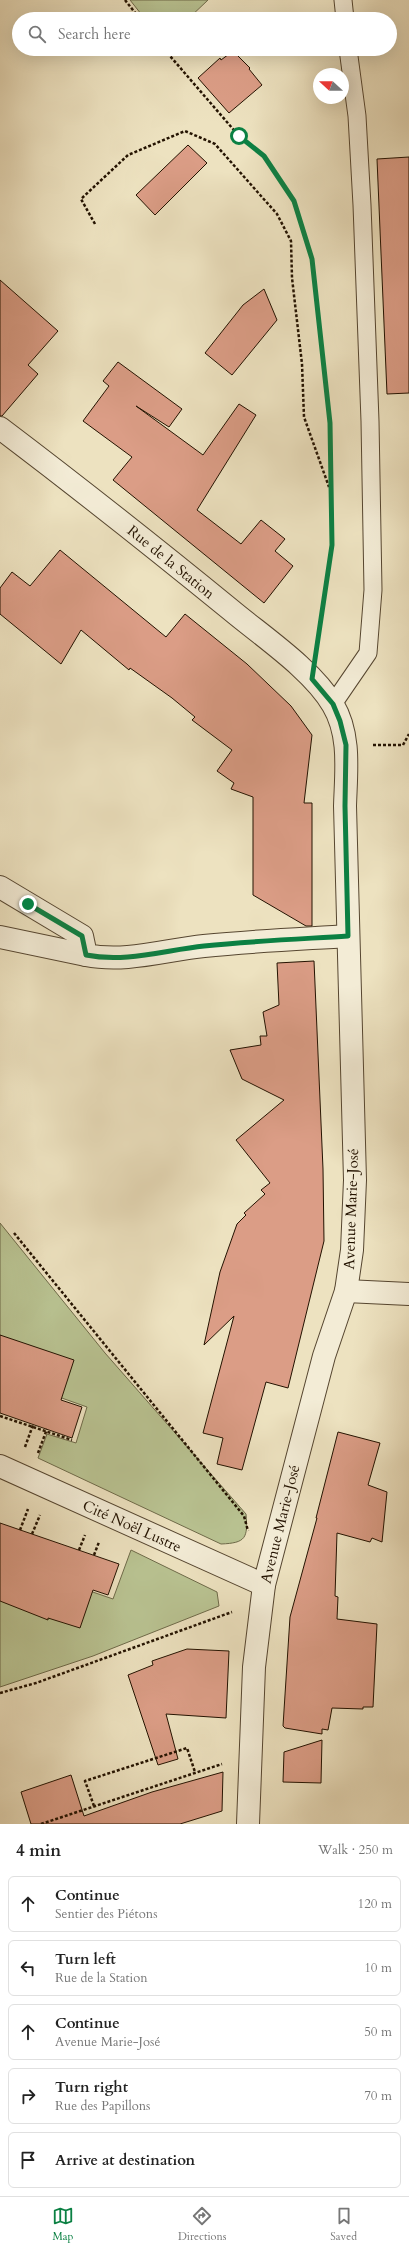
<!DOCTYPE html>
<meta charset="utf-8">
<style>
:root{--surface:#fff;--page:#f2f2f2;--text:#222;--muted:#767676;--line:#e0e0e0;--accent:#0b8043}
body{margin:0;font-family:Cardo,serif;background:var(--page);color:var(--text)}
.compass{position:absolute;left:313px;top:68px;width:36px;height:36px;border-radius:50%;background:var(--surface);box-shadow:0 4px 16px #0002;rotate:291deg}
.stop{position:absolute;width:12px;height:12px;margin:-9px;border:3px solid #0b8043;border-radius:50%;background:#fff}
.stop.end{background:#0b8043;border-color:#fff;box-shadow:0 1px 4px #0008}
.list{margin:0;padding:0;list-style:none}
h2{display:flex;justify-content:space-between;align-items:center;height:52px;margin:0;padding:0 16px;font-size:17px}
h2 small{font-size:13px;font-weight:400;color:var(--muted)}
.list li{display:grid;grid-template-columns:26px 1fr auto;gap:12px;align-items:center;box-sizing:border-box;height:56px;margin:0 8px 8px;padding:0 8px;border:1px solid var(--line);border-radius:6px}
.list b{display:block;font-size:15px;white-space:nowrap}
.list p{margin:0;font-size:13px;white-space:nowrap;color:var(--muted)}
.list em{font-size:13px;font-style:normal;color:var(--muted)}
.icon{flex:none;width:22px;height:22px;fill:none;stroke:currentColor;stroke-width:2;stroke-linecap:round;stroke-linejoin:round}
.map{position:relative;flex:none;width:409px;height:1824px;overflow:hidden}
.search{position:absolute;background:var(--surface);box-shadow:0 4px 16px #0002;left:12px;right:12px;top:12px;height:44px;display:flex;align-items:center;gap:10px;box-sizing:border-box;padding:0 14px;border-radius:22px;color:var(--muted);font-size:15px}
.sheet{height:372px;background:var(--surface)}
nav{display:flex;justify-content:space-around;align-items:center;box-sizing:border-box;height:56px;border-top:1px solid var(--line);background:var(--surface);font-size:11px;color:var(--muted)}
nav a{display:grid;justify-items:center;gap:2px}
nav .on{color:var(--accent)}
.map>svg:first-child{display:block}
.green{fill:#b9c392;stroke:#6e6a49}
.building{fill:#db9d86;stroke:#231200}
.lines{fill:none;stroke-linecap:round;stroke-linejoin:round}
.service-casing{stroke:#564630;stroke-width:19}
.minor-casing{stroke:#564630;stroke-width:24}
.tertiary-casing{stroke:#564630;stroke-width:24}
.path{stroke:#231200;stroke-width:2.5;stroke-dasharray:3 2;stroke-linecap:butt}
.service{stroke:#f3ecd6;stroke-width:17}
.minor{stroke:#f3ecd6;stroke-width:22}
.tertiary{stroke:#f3ecd6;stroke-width:22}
.route{stroke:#0b8043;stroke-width:5}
.labels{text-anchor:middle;stroke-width:3;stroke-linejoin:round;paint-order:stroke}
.street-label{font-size:15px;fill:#231200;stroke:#f3ecd6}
</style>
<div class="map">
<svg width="409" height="1824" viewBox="0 0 409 1824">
<rect width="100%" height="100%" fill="#ede2c0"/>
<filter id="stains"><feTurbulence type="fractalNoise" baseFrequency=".005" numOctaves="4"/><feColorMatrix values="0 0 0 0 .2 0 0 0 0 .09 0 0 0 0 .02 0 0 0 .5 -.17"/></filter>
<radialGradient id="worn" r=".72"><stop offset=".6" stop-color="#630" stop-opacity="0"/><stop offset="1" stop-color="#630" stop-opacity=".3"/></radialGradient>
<!-- green -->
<g class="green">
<path d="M 130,0 L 208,0 L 188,19 L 145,19 Z"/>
<path d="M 0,1223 L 105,1353 L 246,1514 C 248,1538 246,1543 221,1544 L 38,1458 L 47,1434 L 76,1443 L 87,1407 L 0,1376 Z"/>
<path d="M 131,1550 L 217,1592 L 219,1606 L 93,1656 L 0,1687 L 0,1560 L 113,1599 Z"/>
</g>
<!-- building -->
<g class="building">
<path d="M 233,51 L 250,68 L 249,69 L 262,85 L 229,113 L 198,78 L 220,58 L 221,60 Z"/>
<path d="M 188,145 L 207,163 L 155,215 L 136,195 Z"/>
<path d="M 409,157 L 409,393 L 387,394 L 377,159 Z"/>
<path d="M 0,280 L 58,331 L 28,365 L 38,374 L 2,416 L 0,416 Z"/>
<path d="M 264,289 L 277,320 L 232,375 L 205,353 L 243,305 Z"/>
<path d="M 118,362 L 182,409 L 169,427 L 136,406 L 203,455 L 239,404 L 256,415 L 197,510 L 241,544 L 261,520 L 285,539 L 275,551 L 293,566 L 264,603 L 113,480 L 132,457 L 83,421 L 109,386 L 103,381 Z"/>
<path d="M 60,550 L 166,637 L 185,614 L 247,664 L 291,706 L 312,735 L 304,803 L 312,803 L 312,926 L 306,926 L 253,895 L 253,797 L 231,789 L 234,783 L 217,771 L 232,750 L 192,720 L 195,717 L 172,698 L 130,668 L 129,670 L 81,630 L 61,664 L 0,614 L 0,588 L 12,572 L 30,586 Z"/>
<path d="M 314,961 L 323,1169 L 324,1241 L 288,1388 L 266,1382 L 242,1470 L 217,1464 L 223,1438 L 203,1433 L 234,1316 L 204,1345 L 220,1272 L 237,1224 L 246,1215 L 244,1213 L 265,1194 L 261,1190 L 270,1183 L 236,1140 L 284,1100 L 242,1079 L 230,1050 L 261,1045 L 260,1036 L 267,1036 L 263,1012 L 279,1005 L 277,963 Z"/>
<path d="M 0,1335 L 74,1360 L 61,1400 L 82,1407 L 72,1438 L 0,1413 Z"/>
<path d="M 338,1432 L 380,1443 L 368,1485 L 387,1492 L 382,1542 L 372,1538 L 370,1542 L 337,1533 L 335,1596 L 338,1597 L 337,1619 L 377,1624 L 373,1707 L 363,1707 L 363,1709 L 332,1708 L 328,1730 L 322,1729 L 322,1734 L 285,1728 L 283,1726 L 290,1617 L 317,1518 L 316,1518 Z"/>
<path d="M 0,1523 L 119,1564 L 108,1595 L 93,1590 L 80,1628 L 48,1618 L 48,1620 L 0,1601 Z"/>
<path d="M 187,1649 L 229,1651 L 226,1718 L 166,1714 L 178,1759 L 158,1765 L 128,1675 L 153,1665 L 152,1661 Z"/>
<path d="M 322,1740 L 321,1783 L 283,1782 L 284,1752 Z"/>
<path d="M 223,1772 L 222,1811 L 180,1824 L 31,1824 L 21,1792 L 71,1775 L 84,1816 L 152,1792 Z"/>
</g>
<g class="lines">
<!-- service casing -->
<g class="service-casing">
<g id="service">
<path d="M 343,0 L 345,19"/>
<path d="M 333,704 L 368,653 L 373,590 L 370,421 L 362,205 L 357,116 L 348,49"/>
</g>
</g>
<!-- minor casing -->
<g class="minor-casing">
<g id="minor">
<path d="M 0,887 L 82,936 L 86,955 C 126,963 165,950 204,946 C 252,941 300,939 348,936"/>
<path d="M 0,937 L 86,955"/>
<path d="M 0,1466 L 264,1585"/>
</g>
</g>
<!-- tertiary casing -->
<g class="tertiary-casing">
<g id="tertiary">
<path d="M 0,428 C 78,487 155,548 231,610 C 262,636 313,670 333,705 C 351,735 346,772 345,806 L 355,1180 L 352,1250 L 346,1291 L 324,1356 L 264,1585 L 254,1667 L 248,1824"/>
<path d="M 346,1291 L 409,1294"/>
</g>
</g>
<!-- path -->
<g class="path">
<path d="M 125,0 L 140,19"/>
<path d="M 164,49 L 239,136 L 264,156 L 294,201 L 312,259 L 330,423 L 332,545 L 317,642"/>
<path d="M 95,224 L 81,199 L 128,155 L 185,131 L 215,144 L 277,214 L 291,241 L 292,278 L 302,364 L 304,417 L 329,487"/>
<path d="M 373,745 L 403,745 L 409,734"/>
<path d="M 14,1233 L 244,1516 L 248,1531"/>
<path d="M 0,1416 L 72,1440"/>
<path d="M 25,1447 L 33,1425"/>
<path d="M 38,1453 L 47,1429"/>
<path d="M 20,1530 L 28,1509"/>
<path d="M 32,1534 L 40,1515"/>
<path d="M 79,1550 L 85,1535"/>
<path d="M 94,1555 L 99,1542"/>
<path d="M 0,1693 L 36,1683 L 232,1612"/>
<path d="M 94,1806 L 85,1781 L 187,1748 L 195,1772"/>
<path d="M 41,1824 L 222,1764"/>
</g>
<!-- service -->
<use href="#service" class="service"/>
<!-- minor -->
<use href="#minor" class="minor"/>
<!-- tertiary -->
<use href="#tertiary" class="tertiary"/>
</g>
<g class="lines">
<!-- route -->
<path class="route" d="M 28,904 L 82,936 L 86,955 C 126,963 165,950 204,946 C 252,941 300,939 348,936 L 345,806 L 346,745 L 340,721 L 333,704 L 312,679 L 332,545 L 330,423 L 312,259 L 294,201 L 264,156 L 239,136"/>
</g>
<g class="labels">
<!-- street labels -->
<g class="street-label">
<text transform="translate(171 562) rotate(39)" y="5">Rue de la Station</text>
<text transform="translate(351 1209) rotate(-88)" y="5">Avenue Marie-José</text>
<text transform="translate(280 1524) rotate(-76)" y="5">Avenue Marie-José</text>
<text transform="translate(132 1526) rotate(24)" y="5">Cité Noël Lustre</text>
</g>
</g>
<rect width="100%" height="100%" filter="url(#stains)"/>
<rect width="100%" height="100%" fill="url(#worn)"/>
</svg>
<svg class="compass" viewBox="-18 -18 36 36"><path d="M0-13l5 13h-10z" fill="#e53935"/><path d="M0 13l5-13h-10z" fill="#767676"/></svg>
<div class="stop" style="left:239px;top:136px"></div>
<div class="stop end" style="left:28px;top:904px"></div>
<div class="search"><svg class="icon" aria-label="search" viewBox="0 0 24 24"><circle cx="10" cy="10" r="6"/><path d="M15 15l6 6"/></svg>Search here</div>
</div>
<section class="sheet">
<h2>4 min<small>Walk · 250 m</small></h2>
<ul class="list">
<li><svg class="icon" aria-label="ahead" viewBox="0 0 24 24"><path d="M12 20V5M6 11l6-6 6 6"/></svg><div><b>Continue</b><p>Sentier des Piétons</p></div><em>120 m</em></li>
<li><svg class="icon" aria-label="left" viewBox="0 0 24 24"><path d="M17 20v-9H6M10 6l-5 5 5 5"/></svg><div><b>Turn left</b><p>Rue de la Station</p></div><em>10 m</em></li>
<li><svg class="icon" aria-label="ahead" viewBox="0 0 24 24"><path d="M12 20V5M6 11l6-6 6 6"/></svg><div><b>Continue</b><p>Avenue Marie-José</p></div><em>50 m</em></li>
<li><svg class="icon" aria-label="right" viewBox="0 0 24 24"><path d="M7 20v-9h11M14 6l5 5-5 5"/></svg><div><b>Turn right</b><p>Rue des Papillons</p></div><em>70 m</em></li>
<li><svg class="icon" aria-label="arrive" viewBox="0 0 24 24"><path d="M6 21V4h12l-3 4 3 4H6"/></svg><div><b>Arrive at destination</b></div></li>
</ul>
</section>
<nav>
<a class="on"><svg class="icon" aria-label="map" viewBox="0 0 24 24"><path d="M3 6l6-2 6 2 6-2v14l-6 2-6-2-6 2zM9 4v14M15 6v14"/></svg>Map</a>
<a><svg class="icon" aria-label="directions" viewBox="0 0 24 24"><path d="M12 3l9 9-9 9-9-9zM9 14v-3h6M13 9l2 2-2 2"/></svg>Directions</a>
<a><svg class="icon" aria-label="saved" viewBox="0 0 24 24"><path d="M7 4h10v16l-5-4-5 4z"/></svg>Saved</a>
</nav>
